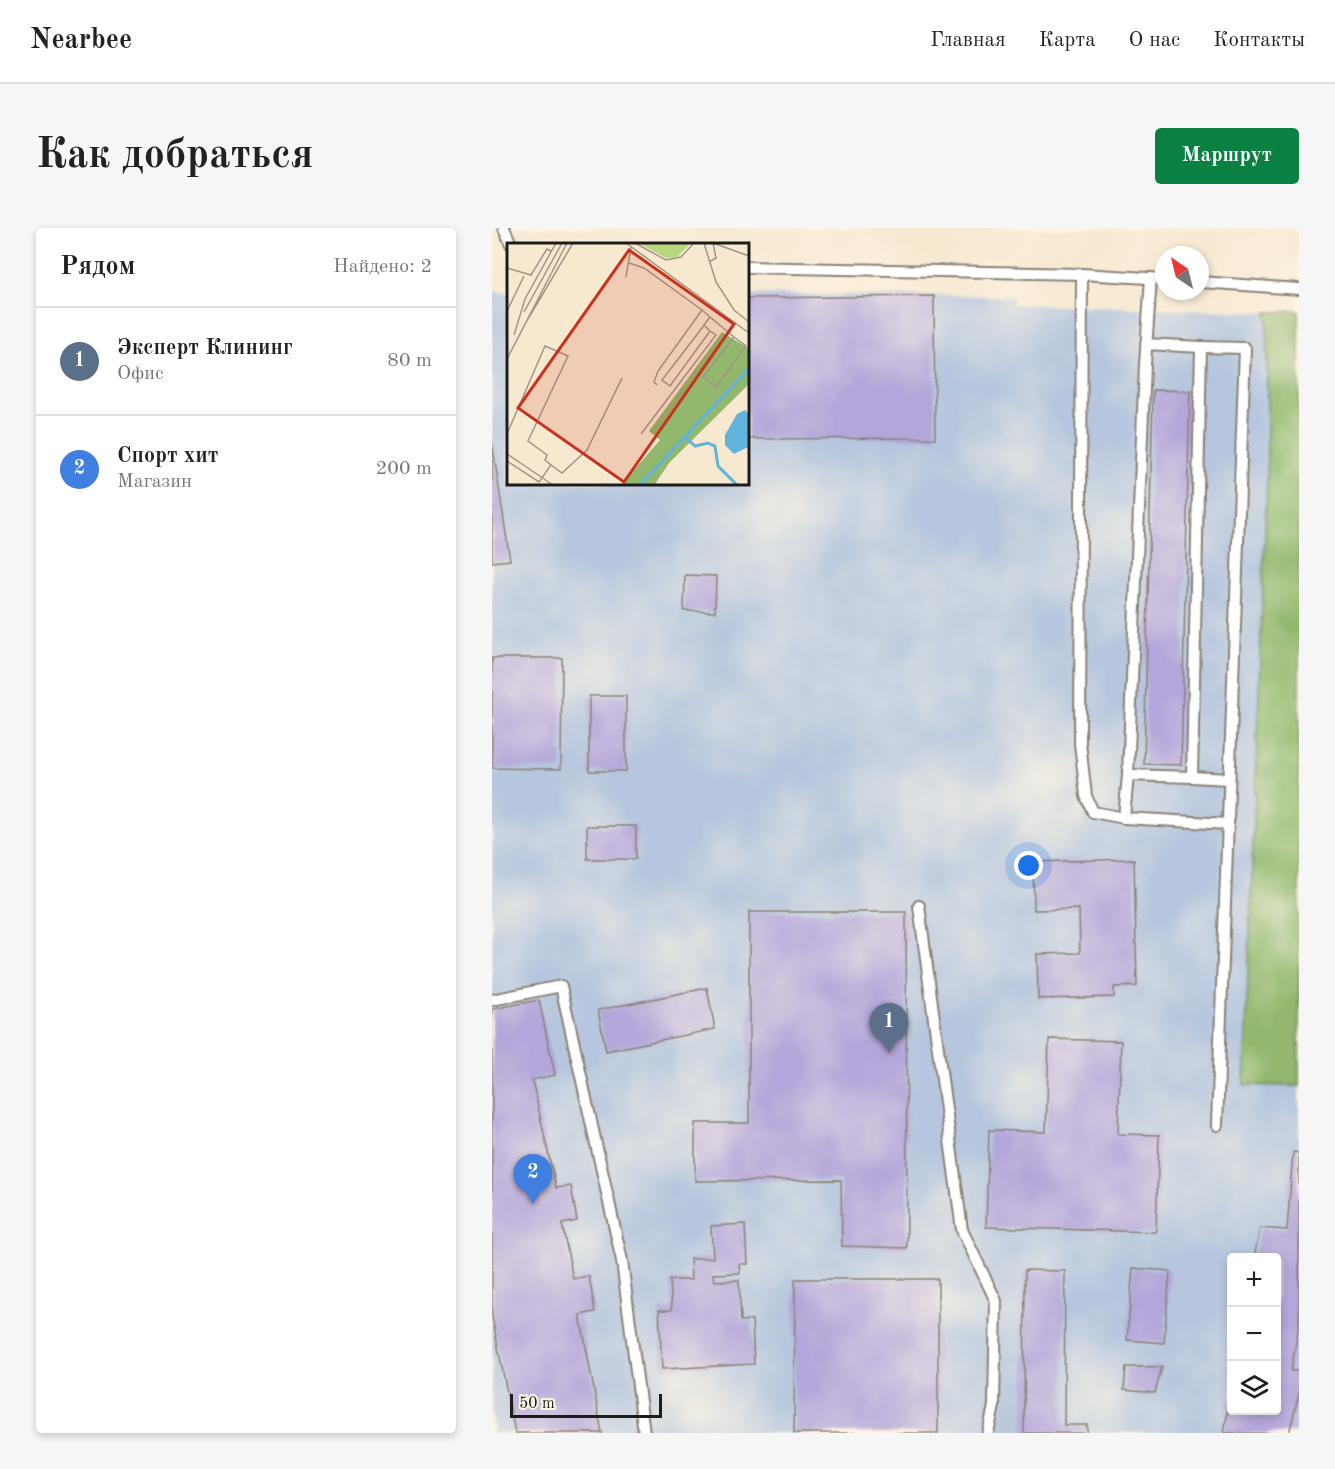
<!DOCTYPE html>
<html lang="ru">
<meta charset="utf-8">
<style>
:root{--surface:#fff;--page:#f6f6f6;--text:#222;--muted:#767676;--line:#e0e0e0;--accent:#0b8043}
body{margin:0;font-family:"Old Standard TT",serif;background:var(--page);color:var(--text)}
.controls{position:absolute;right:18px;bottom:18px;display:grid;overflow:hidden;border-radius:6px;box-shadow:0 3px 9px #0003}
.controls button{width:54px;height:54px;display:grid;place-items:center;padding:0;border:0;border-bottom:2px solid var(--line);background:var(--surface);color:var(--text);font:30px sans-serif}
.compass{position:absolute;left:663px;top:18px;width:54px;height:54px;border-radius:50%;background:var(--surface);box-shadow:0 3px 9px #0003;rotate:325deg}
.scale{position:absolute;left:18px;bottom:15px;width:152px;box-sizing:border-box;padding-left:6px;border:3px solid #1c1c1c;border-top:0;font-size:16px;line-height:21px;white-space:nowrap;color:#1c1c1c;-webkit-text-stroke:4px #fcf5e5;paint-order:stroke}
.you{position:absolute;left:537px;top:638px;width:21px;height:21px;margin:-15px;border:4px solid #fff;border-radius:50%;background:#1a73e8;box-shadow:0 0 0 9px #1a73e833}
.badge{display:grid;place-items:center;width:39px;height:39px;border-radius:50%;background:var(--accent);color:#fff;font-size:20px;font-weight:700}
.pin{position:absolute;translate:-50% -50px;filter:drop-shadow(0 2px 3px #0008)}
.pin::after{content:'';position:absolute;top:32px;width:21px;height:18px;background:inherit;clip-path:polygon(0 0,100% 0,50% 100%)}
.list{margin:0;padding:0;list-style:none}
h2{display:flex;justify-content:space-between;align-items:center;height:78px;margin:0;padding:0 24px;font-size:26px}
h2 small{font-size:20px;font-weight:400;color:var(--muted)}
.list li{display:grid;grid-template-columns:39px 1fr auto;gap:18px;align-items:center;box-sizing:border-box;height:108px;padding:0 24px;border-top:2px solid var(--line)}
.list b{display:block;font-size:22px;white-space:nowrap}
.list p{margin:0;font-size:20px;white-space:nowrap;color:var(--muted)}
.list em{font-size:20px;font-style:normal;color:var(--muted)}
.icon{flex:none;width:33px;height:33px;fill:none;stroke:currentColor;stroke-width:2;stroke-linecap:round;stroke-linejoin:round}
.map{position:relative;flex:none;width:807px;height:1205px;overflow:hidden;border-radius:6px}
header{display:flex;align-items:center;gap:36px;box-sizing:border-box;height:84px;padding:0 30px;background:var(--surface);border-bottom:2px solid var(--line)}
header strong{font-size:28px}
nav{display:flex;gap:33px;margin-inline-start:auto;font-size:21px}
.intro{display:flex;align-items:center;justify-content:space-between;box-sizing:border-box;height:144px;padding:0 36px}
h1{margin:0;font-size:42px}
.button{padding:15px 27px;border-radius:6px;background:var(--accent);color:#fff;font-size:21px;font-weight:700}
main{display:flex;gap:36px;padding:0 36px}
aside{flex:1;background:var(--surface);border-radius:6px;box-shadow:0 3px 9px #0003}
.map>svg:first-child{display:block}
.industrial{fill:#b6c6de;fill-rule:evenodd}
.forest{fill:#91b86d;stroke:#566a44;stroke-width:1.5}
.building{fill:#b2a6da}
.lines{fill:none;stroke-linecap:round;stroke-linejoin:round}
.service-casing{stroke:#8a8276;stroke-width:14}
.service{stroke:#fff;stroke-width:10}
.inset-river{fill:none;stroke:#61b3dc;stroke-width:3}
.inset-road{fill:none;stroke:#9f9688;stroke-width:1.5}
.view{fill:#c8321e;fill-opacity:0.15;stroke:#c8321e;stroke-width:3}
.inset-edge{fill:none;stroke:#1c1c1c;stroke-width:3}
</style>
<header>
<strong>Nearbee</strong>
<nav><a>Главная</a><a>Карта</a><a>О нас</a><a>Контакты</a></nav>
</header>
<div class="intro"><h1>Как добраться</h1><a class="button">Маршрут</a></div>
<main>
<aside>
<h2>Рядом<small>Найдено: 2</small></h2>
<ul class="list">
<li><span class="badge" style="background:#5c6f8a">1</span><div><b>Эксперт Клининг</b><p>Офис</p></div><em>80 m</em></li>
<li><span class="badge" style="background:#3f7fe0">2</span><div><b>Спорт хит</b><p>Магазин</p></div><em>200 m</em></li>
</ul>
</aside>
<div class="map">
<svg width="807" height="1205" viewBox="0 0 807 1205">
<rect width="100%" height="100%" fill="#fcf5e5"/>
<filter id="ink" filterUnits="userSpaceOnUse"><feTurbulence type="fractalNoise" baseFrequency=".0167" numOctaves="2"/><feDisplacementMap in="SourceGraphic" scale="12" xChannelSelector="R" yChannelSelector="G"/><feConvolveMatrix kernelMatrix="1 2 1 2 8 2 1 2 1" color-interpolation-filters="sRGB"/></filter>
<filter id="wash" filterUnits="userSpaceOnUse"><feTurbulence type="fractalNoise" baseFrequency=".008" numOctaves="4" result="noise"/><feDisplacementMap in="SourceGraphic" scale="24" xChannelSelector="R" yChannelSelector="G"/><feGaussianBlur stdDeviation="1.35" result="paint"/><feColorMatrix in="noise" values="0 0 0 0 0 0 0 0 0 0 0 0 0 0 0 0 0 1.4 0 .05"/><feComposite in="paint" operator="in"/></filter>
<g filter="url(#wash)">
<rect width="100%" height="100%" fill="#f7e8d0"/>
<!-- industrial -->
<path class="industrial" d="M 0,64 L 16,65 L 16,255 L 255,255 L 255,66 L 521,68 L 521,76 L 775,84 L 775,250 L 752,856 L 807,858 L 807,1205 L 0,1205 ZM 740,1030 L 784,1030 L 784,1182 L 740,1182 Z"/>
<!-- forest -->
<path class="forest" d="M 807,83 L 807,858 L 752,857 L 775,250 L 775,84 Z"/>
<g id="blocks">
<!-- building -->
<g class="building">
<path d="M 442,68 L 443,210 L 255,211 L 255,70 Z"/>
<path d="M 661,162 L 698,163 L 689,537 L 652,536 Z"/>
<path d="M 0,214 L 18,332 L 0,334 Z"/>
<path d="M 193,347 L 224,348 L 223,384 L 192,383 Z"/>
<path d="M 0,430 L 70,430 L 69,541 L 0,540 Z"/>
<rect x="97" y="468" width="37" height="75"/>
<rect x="95" y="598" width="49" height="33"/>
<path d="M 642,631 L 645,758 L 622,759 L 622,769 L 546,771 L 545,726 L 588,725 L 587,681 L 542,682 L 541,634 Z"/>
<path d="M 257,684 L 414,684 L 415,1020 L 350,1018 L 349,952 L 203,953 L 203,895 L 257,895 Z"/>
<path d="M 215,760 L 223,801 L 114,823 L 106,782 Z"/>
<path d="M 47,772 L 63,847 L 40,852 L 64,960 L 79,958 L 85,993 L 70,996 L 81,1051 L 97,1048 L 103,1084 L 88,1087 L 110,1205 L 23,1205 L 0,1089 L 0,781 Z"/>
<path d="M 557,811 L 629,813 L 626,906 L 667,907 L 664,1004 L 494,999 L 497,902 L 554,904 Z"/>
<path d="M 801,924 L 807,925 L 807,1095 L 799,1143 L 807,1143 L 807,1166 L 797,1205 L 732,1205 L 738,1170 L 740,1182 L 784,1182 L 784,1030 L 762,1030 L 768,1000 L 795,1002 Z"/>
<path d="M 253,996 L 255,1036 L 247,1036 L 248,1045 L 221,1046 L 222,1053 L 247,1052 L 249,1093 L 260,1092 L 262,1136 L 170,1141 L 167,1082 L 180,1082 L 178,1052 L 199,1052 L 198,1031 L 221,1030 L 219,998 Z"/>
<path d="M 641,1040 L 678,1043 L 672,1115 L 635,1112 Z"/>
<path d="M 533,1042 L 573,1043 L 572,1197 L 595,1197 L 595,1205 L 532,1205 Z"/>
<path d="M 303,1051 L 446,1051 L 446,1205 L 302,1205 Z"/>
<path d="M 634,1139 L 670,1139 L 663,1165 L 632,1162 Z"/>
</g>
</g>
</g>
<g filter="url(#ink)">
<use href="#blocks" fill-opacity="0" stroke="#8a8276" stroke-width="1.5"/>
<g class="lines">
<!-- service casing -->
<g class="service-casing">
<g id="service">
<path d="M 12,0 L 19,16"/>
<path d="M 255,39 L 590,46 L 672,51"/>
<path d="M 590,46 L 588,515 L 594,568 L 601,584 L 632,590"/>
<path d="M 708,54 L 807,61"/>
<path d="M 654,116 L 709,119 L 700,549 L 636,547 L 653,136 L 659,50"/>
<path d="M 709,119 L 753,120 L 725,897"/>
<path d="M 636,547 L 632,590 L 736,596"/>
<path d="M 700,549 L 737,551"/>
<path d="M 427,678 L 470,1002 L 504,1073 L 502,1178 L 496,1205"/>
<path d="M 0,772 L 69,758 L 130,1033 L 152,1205"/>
</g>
</g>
<!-- service -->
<use href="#service" class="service"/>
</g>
</g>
<!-- overview -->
<g transform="translate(15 15)">
<rect width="242" height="242" fill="#f7e8d0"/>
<path d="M 132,0 L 184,0 L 170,14 L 159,15 Z" fill="#b7d77e"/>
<path d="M 215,89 L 241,105 L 241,142 L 162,220 L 148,241 L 114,242 L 153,197 L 142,188 Z" fill="#91b86d"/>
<path d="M 238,167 L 241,170 L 241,204 L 227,211 L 218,202 L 218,192 L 230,171 Z" fill="#61b3dc"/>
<path class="inset-river" d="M 177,193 L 188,203 L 201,200 L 208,203 L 211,223 L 230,242M 133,242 L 242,125"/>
<path class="inset-road" d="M 119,0 L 242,90M 128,0 L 159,17 L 174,14 L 187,0M 197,0 L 209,39 L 227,67 L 242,79M 206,0 L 242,13M 202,19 L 209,15 L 206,0M 122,20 L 137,25 L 195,67 L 203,74 L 227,94 L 239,103 L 209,144 L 196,134 L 227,94M 0,25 L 24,32 L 40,6 L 44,8M 119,34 L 124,4M 0,68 L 17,33M 17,69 L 55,0M 21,76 L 66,0M 197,82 L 203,88 L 163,143 L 155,137 L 195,85 L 197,82 L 203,74M 7,92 L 18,56 L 49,0M 0,116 L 60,0M 150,142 L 147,139 L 151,128 L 195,67M 0,191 L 38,103 L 61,113 L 21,198 L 40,212 L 38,217 L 44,222 L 32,239 L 0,218M 134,191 L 209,92 L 203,88M 0,211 L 46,242M 44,222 L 55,230 L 80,207 L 115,135"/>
<path class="view" d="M 122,7 L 227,81 L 117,239 L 11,165 Z"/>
<rect width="242" height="242" class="inset-edge"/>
</g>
</svg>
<div class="controls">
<button>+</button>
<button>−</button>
<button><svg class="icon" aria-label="layers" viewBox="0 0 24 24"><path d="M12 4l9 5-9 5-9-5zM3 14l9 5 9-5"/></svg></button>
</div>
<svg class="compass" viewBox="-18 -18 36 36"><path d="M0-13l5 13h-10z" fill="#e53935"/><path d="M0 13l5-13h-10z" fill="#767676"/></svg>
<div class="scale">50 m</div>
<div class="you"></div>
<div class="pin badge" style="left:397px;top:825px;background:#5c6f8a">1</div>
<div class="pin badge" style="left:41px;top:976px;background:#3f7fe0">2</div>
</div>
</main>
